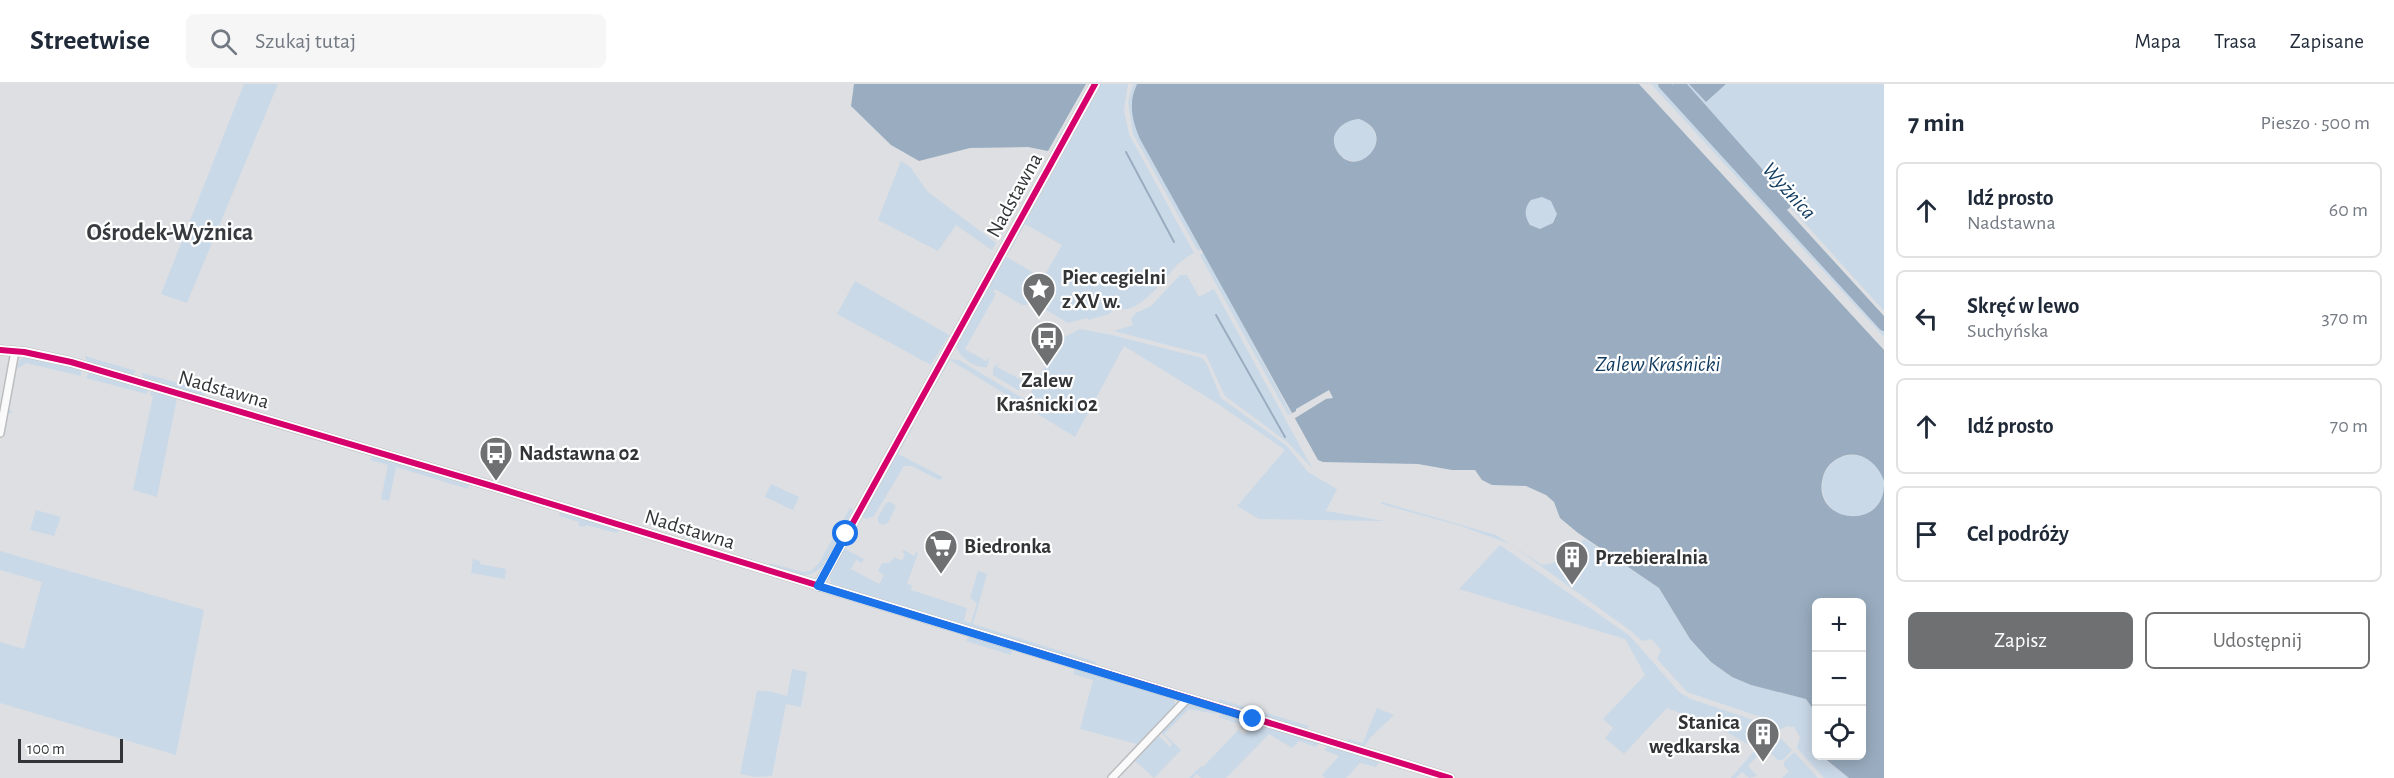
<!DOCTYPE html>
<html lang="pl">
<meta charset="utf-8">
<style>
:root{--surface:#fff;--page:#f6f6f7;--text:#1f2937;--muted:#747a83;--line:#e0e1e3;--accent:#6e7072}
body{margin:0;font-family:"Alegreya Sans",sans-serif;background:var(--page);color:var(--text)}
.controls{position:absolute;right:18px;bottom:18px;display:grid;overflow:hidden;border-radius:9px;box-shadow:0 3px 15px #0003}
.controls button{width:54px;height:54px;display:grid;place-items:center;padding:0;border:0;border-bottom:2px solid var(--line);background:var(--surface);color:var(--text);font:30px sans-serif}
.scale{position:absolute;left:18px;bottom:15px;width:105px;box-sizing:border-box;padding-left:6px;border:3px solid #323436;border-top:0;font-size:16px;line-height:21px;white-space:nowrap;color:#323436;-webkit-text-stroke:4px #fff;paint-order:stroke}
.stop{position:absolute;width:18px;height:18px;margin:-14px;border:4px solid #1a73e8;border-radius:50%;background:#fff}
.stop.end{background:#1a73e8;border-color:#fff;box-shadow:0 2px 6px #0008}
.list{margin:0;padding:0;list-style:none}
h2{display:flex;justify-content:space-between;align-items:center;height:78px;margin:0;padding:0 24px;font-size:26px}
h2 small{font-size:20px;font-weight:400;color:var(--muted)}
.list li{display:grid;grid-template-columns:39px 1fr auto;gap:18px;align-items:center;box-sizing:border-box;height:96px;margin:0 12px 12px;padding:0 12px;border:2px solid var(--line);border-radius:9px}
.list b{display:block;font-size:22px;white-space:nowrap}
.list p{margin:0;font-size:20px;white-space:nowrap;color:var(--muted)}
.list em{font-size:20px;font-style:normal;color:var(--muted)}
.actions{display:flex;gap:12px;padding:18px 24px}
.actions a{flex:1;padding:14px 0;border:2px solid var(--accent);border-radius:9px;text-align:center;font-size:21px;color:var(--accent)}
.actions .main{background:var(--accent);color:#fff}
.icon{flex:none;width:33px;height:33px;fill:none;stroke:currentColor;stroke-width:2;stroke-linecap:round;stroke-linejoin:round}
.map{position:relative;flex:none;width:1884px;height:694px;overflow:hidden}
header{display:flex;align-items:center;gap:36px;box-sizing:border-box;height:84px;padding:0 30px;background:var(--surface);border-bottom:2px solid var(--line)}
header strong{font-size:28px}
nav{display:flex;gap:33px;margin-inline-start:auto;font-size:21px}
.search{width:420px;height:54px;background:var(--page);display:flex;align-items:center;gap:15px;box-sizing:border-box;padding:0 21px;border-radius:9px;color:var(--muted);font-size:22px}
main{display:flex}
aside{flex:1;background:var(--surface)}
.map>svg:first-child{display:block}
.green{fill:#cad9e8}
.water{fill:#9aadc0;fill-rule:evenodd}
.pier{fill:#dddfe2}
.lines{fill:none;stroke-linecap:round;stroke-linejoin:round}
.stream{stroke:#9aadc0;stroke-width:2}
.river{stroke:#9aadc0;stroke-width:12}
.minor-casing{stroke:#bbbdbf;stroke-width:10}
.tertiary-casing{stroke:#bbbdbf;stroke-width:11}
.minor{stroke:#fafafb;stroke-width:7}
.tertiary{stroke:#fafafb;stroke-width:8}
.cycleway-casing{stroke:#fff;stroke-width:10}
.cycleway{stroke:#d6006c;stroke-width:6}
.route{stroke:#1a73e8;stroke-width:8}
.labels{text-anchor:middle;stroke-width:4.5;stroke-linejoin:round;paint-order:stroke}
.street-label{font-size:21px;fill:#323436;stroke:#fff}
.poi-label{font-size:21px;font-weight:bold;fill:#323436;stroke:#fff;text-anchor:start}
.water-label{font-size:22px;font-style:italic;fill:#103b5f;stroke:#fff}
.quarter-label{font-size:24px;font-weight:bold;fill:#373b3f;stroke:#fff}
</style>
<header>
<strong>Streetwise</strong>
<div class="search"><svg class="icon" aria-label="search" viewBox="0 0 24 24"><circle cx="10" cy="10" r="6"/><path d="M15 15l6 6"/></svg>Szukaj tutaj</div>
<nav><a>Mapa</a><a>Trasa</a><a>Zapisane</a></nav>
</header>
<main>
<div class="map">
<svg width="1884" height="694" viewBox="0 0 1884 694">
<rect width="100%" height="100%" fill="#dddfe2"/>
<!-- green -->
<g class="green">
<path d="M 244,0 L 278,0 L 187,219 L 161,210 Z"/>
<path d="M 1099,0 L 1128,0 L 1124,26 L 1129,50 L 1194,169 C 1188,172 1183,176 1178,180 C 1164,194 1139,233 1116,224 L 1109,230 L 1088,236 L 1087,234 L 1068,239 L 1041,223 L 1053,201 L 1052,199 L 1039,223 L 1034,220 L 1022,221 L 995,205 L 993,208 L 996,210 L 965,265 L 986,277 L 990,273 L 987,283 C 975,285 957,272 955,259 L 1003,171 L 1043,194 L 1062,161 L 1025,140 L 1010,167 L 1008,163 Z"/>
<path d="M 1133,0 L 1137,0 L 1134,6 L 1202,165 L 1198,167 L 1133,50 L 1128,18 Z"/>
<path d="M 1651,0 L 1659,0 L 1884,245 L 1884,253 Z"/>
<path d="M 1679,0 L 1884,0 L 1884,227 Z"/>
<circle cx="1355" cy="56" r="21"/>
<path d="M 901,77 L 910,83 L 928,108 L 996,159 L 992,166 L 956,141 L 938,167 L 878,136 Z"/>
<circle cx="1541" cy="129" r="16"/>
<path d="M 1204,168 L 1291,330 L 1288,331 L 1200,171 Z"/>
<path d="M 1180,191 L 1187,191 L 1199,213 L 1214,205 L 1312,384 L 1287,358 L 1225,312 L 1206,271 L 1114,247 L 1133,241 L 1131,235 L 1136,229 L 1151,222 Z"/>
<path d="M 855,197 L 949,251 L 931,281 L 837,230 Z"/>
<path d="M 1080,245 L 1112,251 L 1202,274 L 1207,280 L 1221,314 L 1286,361 L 1308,388 L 1337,405 L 1326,427 L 1385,437 L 1259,435 L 1237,422 L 1285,366 L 1218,320 L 1124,262 L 1075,353 L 950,276 L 915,336 L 914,332 L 947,275 L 959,276 L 1032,320 L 1035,316 L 1031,307 L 1061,255 Z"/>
<path d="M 85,272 L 136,287 L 132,292 L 87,279 Z"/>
<path d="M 27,273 L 81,285 L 81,292 L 26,279 L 17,285 L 9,325 L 13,329 L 8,329 L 19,276 Z"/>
<path d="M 1000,278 L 997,283 L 1025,298 L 1027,294 L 1028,300 L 1025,305 L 1018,306 L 993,291 L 993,284 Z"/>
<path d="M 90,287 L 148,305 L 147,310 L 86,294 Z"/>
<path d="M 142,289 L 204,306 L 207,308 L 203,313 L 144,295 Z"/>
<path d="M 151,307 L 177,314 L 157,413 L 133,406 L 153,312 L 150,311 Z"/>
<path d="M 909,343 L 913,343 L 898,370 L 943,393 L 939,396 L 912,382 L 904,382 L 874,432 L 866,435 L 862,433 Z"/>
<circle cx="1853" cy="402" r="31"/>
<path d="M 372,371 L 469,400 L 468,405 L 396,383 L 389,417 L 381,415 L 388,381 L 370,376 Z"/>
<path d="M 771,400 L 799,413 L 793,426 L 765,413 Z"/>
<path d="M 891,418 L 895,421 L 895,424 L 888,439 L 882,441 L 878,438 L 878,433 L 886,419 Z"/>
<path d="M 1382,418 L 1496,451 L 1542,481 L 1553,479 L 1585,455 L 1659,504 L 1690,555 L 1711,578 L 1732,593 L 1751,601 L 1807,615 L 1816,629 L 1816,672 L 1823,672 L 1824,675 L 1849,694 L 1824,694 L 1797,664 L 1800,653 L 1794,643 L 1787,642 L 1779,646 L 1767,635 L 1687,608 L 1657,575 L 1661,566 L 1651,555 L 1642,557 L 1631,547 L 1510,460 L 1461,442 L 1381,420 Z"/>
<path d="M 850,424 L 853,426 L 823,481 C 808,499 789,489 770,483 L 769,479 L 803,488 L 811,487 L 819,479 Z"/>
<path d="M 36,426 L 61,433 L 54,452 L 30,446 Z"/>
<path d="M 560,428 L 618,446 L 617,449 L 586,441 L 585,443 L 579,442 L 579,438 L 559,432 Z"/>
<path d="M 1500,461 L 1630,552 L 1679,608 L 1691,615 L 1768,641 L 1792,666 L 1783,676 L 1778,676 L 1765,664 L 1748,682 L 1757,692 L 1749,694 L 1742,688 L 1736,694 L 1731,694 L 1756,665 L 1725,647 L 1667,624 L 1624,670 L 1605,654 L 1613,644 L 1603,635 L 1645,591 L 1625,555 L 1459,505 Z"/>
<path d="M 843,464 L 864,475 L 862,479 L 856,476 L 851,485 L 879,500 L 884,491 L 878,487 L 882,479 L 890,479 L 894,473 L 902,477 L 905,470 L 902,468 L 904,466 L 914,472 L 916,468 L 918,469 L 907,500 L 912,501 L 911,506 L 967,524 L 964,537 L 971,539 L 977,519 L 970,514 L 978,487 L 987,490 L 973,540 L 1096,578 L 1095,582 L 833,502 C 824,490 837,476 843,464 Z"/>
<path d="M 0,467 L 204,526 L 176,671 L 0,619 L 0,558 L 24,565 L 42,498 L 0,486 Z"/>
<path d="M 473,475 L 480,477 L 480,480 L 506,485 L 505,495 L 471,489 Z"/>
<path d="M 969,552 L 1012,565 L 1011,571 L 966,557 Z"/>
<path d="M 792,585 L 807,588 L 801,623 L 786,620 L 772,692 L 757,693 L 740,690 L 757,607 L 769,607 L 787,612 Z"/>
<path d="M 1075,585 L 1130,601 L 1129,604 L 1132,605 L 1133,602 L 1170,613 L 1175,617 L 1174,624 L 1122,680 L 1120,678 L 1137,660 L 1080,645 L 1093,596 L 1073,590 Z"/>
<path d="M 1219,615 L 1309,642 L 1307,646 L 1219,619 Z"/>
<path d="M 1188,620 L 1212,626 L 1216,630 L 1189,625 L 1164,650 L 1181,666 L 1154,694 L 1134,676 L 1158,651 L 1170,663 L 1172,660 L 1160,647 Z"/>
<path d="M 1377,624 L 1394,631 L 1370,654 L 1363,664 L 1347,659 L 1348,655 L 1363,659 Z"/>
<path d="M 1222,630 L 1248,636 L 1248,640 L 1244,645 L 1241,643 L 1239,647 L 1244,650 L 1256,639 L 1318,658 L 1318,660 L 1316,663 L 1299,657 L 1292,664 L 1269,650 L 1226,694 L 1201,694 L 1196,690 L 1193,694 L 1189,694 L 1201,682 L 1203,683 L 1243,641 L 1218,633 Z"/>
<path d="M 1329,661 L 1380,677 L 1376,683 L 1360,679 L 1346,694 L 1325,694 L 1322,691 L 1339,672 L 1324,666 Z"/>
<path d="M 1794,668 L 1818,694 L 1819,694 L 1782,694 L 1789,687 L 1784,682 L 1784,678 Z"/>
</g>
<!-- water -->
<g class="water">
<path d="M 854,0 L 1086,0 L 1048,67 L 1028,63 L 970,64 L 919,77 L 891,61 L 851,22 Z"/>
<path d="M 1137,0 L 1639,0 L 1884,266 L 1884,397 C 1877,377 1857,363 1837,375 C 1830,379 1825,385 1823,393 C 1810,438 1883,449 1884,401 L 1884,694 L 1849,694 L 1824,674 L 1823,672 L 1862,672 L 1862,518 L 1816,518 L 1816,629 L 1806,615 L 1751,601 L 1732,593 L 1711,578 L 1690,555 L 1659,504 L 1578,449 L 1560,434 L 1554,418 L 1546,411 L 1526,402 L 1492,401 L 1482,396 L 1475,386 L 1452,386 L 1418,380 L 1323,378 L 1318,376 L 1140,55 C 1132,36 1128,19 1137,0 ZM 1359,35 C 1401,50 1357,99 1337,67 C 1327,50 1343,36 1359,35 ZM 1542,113 L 1551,117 L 1557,130 L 1553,139 L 1540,145 L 1530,141 C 1524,132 1524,124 1531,116 Z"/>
<path d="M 1689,0 L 1726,0 L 1706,18 Z"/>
</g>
<!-- pier -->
<path class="pier" d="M 1329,306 L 1333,314 L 1326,315 L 1292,336 L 1289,331 L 1296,327 L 1296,325 Z"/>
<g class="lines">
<!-- stream -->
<g class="stream">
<path d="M 1126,68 L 1174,158"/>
<path d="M 1216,231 L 1285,353"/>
</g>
<!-- river -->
<g class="river">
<path d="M 1664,0 L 1884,241"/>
<path d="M 1679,0 L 1785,120"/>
</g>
<!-- minor casing -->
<g class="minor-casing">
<g id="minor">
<path d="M 0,349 L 15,267"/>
<path d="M 1112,694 L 1187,615"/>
</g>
</g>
<!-- tertiary casing -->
<g class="tertiary-casing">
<g id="tertiary">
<path d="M 0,266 L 24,268 L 71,278 L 492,402 L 1450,694"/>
<path d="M 818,502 L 1095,0"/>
</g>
</g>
<!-- minor -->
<use href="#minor" class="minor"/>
<!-- tertiary -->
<use href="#tertiary" class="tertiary"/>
<!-- cycleway casing -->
<g class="cycleway-casing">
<g id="cycleway">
<path d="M 0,266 L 24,268 L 71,278 L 492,402 L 1450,694"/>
<path d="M 818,502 L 1095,0"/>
</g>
</g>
<!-- cycleway -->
<use href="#cycleway" class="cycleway"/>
</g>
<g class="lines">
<!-- route -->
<path class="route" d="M 846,450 L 818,502 L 1253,635"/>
</g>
<!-- icons -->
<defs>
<g id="sight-pin" transform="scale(1.725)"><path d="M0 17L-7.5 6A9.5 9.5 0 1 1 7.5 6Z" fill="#6e7072" stroke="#fff"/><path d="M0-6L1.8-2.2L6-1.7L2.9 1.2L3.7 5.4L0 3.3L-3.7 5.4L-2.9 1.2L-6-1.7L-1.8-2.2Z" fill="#fff"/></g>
<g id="bus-pin" transform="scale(1.725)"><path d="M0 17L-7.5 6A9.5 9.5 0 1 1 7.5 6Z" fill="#6e7072" stroke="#fff"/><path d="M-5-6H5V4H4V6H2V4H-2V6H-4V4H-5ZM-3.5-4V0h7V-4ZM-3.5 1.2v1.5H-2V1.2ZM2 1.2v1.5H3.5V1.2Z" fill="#fff"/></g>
<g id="supermarket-pin" transform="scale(1.725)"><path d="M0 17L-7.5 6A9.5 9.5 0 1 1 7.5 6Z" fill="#6e7072" stroke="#fff"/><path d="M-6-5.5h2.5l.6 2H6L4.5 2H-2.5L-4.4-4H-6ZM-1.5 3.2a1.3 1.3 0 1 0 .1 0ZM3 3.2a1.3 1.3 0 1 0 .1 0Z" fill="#fff"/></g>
<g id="building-pin" transform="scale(1.725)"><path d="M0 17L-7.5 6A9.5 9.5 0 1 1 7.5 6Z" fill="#6e7072" stroke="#fff"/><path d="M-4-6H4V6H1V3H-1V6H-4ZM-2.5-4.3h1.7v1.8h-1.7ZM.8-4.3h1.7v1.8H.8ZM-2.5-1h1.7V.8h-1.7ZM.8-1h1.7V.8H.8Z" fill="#fff"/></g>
</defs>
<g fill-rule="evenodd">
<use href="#sight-pin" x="1039" y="205"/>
<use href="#bus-pin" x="1047" y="254"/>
<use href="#bus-pin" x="496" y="369"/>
<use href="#supermarket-pin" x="941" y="462"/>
<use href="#building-pin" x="1572" y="473"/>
<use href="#building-pin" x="1763" y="650"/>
</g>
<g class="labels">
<!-- street labels -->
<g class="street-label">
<text transform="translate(1014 111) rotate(-61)" y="7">Nadstawna</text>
<text transform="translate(224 305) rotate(16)" y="7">Nadstawna</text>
<text transform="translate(690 445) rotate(17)" y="7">Nadstawna</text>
</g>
<!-- poi labels -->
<g class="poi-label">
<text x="1062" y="200">Piec cegielni<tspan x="1062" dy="24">z XV w.</tspan></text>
<text x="1047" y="303" text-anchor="middle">Zalew<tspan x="1047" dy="24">Kraśnicki 02</tspan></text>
<text x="519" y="376">Nadstawna 02</text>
<text x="964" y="469">Biedronka</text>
<text x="1595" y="480">Przebieralnia</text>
<text x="1740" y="645" text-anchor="end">Stanica<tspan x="1740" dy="24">wędkarska</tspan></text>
</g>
<!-- water labels -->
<g class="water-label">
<text transform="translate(1790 106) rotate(48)" y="8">Wyżnica</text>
<text x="1658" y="287">Zalew Kraśnicki</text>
</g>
<!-- quarter labels -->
<g class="quarter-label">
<text x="170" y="156">Ośrodek-Wyżnica</text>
</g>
</g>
</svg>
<div class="controls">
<button>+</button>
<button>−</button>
<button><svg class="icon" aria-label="locate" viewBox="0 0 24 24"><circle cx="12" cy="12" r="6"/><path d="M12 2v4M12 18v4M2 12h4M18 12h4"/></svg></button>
</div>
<div class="scale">100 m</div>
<div class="stop" style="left:846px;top:450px"></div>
<div class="stop end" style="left:1253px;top:635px"></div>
</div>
<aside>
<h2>7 min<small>Pieszo · 500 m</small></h2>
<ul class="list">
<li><svg class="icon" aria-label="ahead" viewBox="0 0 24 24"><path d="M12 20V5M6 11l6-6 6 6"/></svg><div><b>Idź prosto</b><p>Nadstawna</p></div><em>60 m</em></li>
<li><svg class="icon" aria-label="left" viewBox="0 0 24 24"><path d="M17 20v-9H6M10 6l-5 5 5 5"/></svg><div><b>Skręć w lewo</b><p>Suchyńska</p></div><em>370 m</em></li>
<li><svg class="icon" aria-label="ahead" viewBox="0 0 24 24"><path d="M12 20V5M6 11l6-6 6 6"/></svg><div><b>Idź prosto</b></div><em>70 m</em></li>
<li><svg class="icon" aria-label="arrive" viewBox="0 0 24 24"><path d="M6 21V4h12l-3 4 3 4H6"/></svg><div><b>Cel podróży</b></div></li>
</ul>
<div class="actions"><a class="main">Zapisz</a><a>Udostępnij</a></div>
</aside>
</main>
